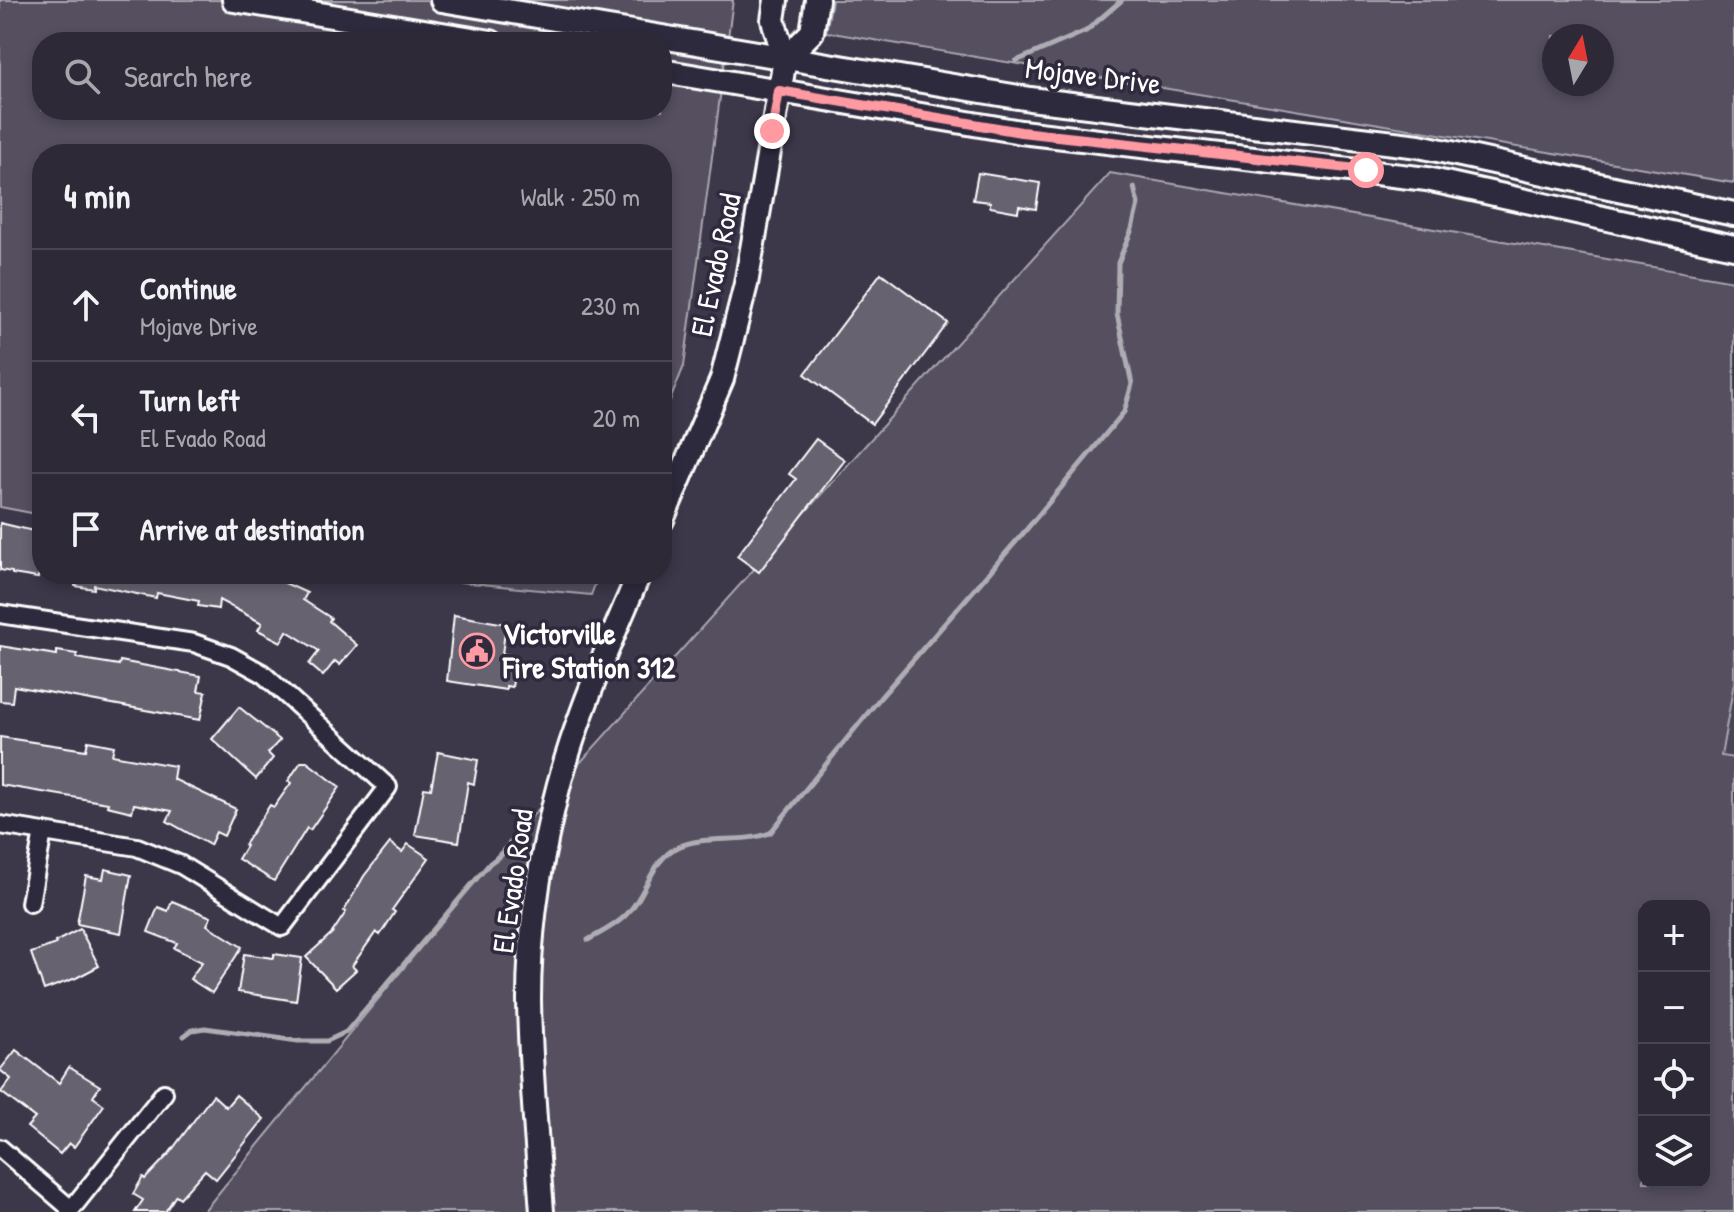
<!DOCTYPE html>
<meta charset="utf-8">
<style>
:root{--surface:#2d2937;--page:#393542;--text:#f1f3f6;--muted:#a7a6ad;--line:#484552}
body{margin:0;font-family:"Patrick Hand",sans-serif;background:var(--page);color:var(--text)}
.controls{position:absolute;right:24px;bottom:24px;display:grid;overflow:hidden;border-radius:16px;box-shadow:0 4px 12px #0003}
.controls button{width:72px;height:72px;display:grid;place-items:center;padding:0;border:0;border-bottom:2px solid var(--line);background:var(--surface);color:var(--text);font:40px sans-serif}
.compass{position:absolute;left:1542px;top:24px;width:72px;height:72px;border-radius:50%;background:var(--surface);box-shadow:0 4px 12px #0003;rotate:10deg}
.stop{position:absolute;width:24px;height:24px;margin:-18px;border:6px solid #ff9aa2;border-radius:50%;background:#fff}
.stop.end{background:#ff9aa2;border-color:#fff;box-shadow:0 2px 8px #0008}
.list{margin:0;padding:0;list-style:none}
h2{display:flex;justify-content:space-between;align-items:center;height:104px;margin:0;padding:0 32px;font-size:34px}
h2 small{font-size:26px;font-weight:400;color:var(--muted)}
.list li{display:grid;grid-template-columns:52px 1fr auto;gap:24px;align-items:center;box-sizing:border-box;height:112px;padding:0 32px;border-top:2px solid var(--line)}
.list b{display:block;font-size:30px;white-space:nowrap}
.list p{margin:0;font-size:26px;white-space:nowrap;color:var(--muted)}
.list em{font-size:26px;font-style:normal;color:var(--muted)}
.icon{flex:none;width:44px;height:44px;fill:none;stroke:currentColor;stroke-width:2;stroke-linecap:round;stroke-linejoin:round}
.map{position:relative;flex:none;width:1734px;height:1212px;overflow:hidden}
.search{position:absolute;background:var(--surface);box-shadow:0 4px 12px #0003;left:32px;top:32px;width:640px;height:88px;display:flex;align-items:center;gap:20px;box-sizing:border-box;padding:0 28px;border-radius:32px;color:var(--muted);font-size:30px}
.panel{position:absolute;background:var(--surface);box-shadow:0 4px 12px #0003;left:32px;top:144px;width:640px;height:440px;border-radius:32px}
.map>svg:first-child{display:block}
.built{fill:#494455}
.green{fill:#555060;stroke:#aaa8b0;stroke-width:2;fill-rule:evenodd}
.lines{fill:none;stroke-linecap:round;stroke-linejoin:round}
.stream{stroke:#afadb4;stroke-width:5}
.building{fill:#666270;stroke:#fff;stroke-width:2}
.street-casing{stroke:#fff;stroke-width:22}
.secondary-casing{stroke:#fff;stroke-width:28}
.street{stroke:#2f2a3d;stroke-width:16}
.secondary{stroke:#2f2a3d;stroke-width:22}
.route{stroke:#ff9aa2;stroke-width:10}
.labels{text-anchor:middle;stroke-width:7;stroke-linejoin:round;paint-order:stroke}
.street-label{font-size:30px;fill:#fff;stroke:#2f2a3d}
.poi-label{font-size:30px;font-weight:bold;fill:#fff;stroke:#2f2a3d;text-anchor:start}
</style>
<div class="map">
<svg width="1734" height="1212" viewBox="0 0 1734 1212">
<rect width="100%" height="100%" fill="#3c3749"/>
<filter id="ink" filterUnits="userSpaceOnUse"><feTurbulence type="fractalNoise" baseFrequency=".0125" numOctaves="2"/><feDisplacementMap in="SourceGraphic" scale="16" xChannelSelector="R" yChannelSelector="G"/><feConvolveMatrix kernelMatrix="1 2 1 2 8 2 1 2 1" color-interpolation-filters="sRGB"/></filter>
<g filter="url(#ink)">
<!-- built -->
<path class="built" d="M 1734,683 L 1734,758 L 1721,756 Z"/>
<!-- green -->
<g class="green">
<path d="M 0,0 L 733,0 L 684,366 L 662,420 L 662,154 L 42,154 L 42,515 L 0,507 ZM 42,42 L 662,42 L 662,110 L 42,110 Z"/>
<path d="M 832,0 L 1734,0 L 1734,183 L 826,32 ZM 1602,36 L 1602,84 L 1554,84 L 1554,36 Z"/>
<path d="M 1110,173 L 1734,281 L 1734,683 L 1721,756 L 1734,758 L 1734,1212 L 203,1212 L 490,863 ZM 1644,906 L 1704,906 L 1704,1182 L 1644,1182 Z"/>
<path d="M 379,574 L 599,574 L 591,595 Z"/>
</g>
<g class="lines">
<!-- stream -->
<g class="stream">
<path d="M 1016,61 L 1086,31 L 1122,0"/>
<path d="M 588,940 C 600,933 615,926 625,916 C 646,897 651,859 678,847 C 707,834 741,844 770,833 L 880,698 L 1026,530 L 1124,412 L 1132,384 L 1117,314 L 1118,263 L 1132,229 L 1138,204 L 1134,187"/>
<path d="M 184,1036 L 192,1030 L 205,1028 L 298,1041 L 327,1041 L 346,1032 L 490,863 L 515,845"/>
</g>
</g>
<!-- building -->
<g class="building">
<path d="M 978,173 L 1040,183 L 1036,209 L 1019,206 L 1018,212 L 990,207 L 990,202 L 973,200 Z"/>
<path d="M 881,273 L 948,323 L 872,424 L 805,374 Z"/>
<path d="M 816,439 L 845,460 L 759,572 L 737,556 L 796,479 L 789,474 Z"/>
<path d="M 0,523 L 42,533 L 42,559 L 38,578 L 12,574 L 12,572 L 0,570 Z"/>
<path d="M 75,574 L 265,574 L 307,593 L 303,600 L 331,618 L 329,621 L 357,645 L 340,665 L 335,661 L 323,676 L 309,664 L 319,651 L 287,631 L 281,642 L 258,630 L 262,623 L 219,600 L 218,609 L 198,606 L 199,601 L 157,593 L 156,598 L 94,585 L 94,589 L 75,586 Z"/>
<path d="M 454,615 L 506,624 L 502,654 L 511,655 L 510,661 L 516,662 L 512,687 L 506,686 L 506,690 L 447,681 Z"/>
<path d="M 0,646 L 57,655 L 57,651 L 77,654 L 76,658 L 119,665 L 120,661 L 201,676 L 198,691 L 206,692 L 200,720 L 14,686 L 12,702 L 0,701 Z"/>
<path d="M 239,707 L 280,740 L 268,753 L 273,758 L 256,779 L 212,739 Z"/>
<path d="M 0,737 L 86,750 L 88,741 L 114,746 L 112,755 L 175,766 L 173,779 L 236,809 L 224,836 L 216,832 L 210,845 L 167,821 L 172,811 L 134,804 L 132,812 L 107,806 L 108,803 L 0,785 Z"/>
<path d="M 438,752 L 478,760 L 474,784 L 468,782 L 459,842 L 415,835 L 424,788 L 431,789 Z"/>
<path d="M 301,762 L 307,762 L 340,787 L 310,830 L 307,828 L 274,881 L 238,859 L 246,846 L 244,845 L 270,805 L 274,807 L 291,783 L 288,781 Z"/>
<path d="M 390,843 L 402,852 L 408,844 L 429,858 L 392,910 L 395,912 L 380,935 L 376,932 L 352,966 L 356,970 L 336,988 L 306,957 L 332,933 L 346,912 L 344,911 L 364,876 Z"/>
<path d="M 105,869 L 131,875 L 121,933 L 77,924 L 86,876 L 103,879 Z"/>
<path d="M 172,901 L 211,917 L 207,925 L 242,947 L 212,993 L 190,979 L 202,962 L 174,948 L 177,943 L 148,932 L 158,907 L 168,911 Z"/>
<path d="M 80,929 L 99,966 L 76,978 L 44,990 L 31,953 L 56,944 L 55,942 Z"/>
<path d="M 244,954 L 274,958 L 274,954 L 302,958 L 296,1001 L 238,992 Z"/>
<path d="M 16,1050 L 59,1083 L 69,1067 L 100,1086 L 93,1097 L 104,1105 L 74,1147 L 69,1143 L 60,1154 L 27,1127 L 35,1118 L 1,1092 L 11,1079 L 0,1070 Z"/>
<path d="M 213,1095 L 226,1107 L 236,1095 L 264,1119 L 216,1179 L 205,1170 L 180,1198 L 176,1195 L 165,1212 L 135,1212 L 143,1200 L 133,1194 L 143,1177 L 145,1179 L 168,1155 Z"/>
</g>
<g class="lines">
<!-- street casing -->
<g class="street-casing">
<g id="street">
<path d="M 0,614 L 194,643 L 231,656 L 262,673 L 388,787 L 282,927 L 181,865 L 137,847 L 0,825"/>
<path d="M 30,903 L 43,832"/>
<path d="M 0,1148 L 71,1209"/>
<path d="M 69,1212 L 164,1093"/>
</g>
</g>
<!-- secondary casing -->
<g class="secondary-casing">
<g id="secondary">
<path d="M 234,0 L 491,42"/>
<path d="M 442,0 L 1030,99 L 1419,146 L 1734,214"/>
<path d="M 785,59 L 812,32 L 817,0"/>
<path d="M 662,71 L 1021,132 L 1427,179 L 1734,247"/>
<path d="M 662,520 L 722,379 L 746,284 L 785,59 L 773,20 L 776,0"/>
<path d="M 542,1212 C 537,1141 530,1071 529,1000 C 529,938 538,873 552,813 C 570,730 606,652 639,574"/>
</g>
</g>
<!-- street -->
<use href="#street" class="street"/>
<!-- secondary -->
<use href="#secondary" class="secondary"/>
</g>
</g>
<g class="lines" filter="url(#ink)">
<!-- route -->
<path class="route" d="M 772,131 L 779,91 L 1021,132 L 1366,170"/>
</g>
<!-- icons -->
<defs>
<g id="civic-ring" transform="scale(1.8)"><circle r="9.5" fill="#2f2a3d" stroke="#ff9aa2" stroke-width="1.5"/><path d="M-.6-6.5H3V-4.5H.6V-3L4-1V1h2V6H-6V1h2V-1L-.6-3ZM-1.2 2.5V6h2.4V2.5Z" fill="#ff9aa2"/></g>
</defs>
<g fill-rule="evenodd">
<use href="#civic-ring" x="477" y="651"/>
</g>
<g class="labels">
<!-- street labels -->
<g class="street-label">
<text transform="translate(1093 76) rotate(7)" y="10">Mojave Drive</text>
<text transform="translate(716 265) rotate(-78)" y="10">El Evado Road</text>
<text transform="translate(513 881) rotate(-82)" y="10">El Evado Road</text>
</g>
<!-- poi labels -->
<g class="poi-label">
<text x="503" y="644">Victorville<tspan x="503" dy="34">Fire Station 312</tspan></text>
</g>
</g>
</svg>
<div class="controls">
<button>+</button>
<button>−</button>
<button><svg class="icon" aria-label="locate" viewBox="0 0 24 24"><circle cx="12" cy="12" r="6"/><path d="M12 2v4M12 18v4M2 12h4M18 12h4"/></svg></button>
<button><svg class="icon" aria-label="layers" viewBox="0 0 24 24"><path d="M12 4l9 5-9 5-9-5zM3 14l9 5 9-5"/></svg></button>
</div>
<svg class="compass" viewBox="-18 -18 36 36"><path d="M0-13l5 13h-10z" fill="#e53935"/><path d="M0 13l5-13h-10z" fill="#a7a6ad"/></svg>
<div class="stop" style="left:1366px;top:170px"></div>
<div class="stop end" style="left:772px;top:131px"></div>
<div class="search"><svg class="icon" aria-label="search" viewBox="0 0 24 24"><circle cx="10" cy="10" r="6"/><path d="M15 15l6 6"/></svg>Search here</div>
<section class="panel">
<h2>4 min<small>Walk · 250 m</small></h2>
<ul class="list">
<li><svg class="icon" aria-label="ahead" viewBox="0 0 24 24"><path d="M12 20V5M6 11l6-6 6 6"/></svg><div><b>Continue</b><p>Mojave Drive</p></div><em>230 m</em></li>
<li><svg class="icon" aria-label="left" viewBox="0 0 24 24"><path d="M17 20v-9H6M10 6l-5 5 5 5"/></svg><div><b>Turn left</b><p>El Evado Road</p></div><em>20 m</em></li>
<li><svg class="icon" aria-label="arrive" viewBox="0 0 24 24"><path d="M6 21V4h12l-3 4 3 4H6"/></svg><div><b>Arrive at destination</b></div></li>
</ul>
</section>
</div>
